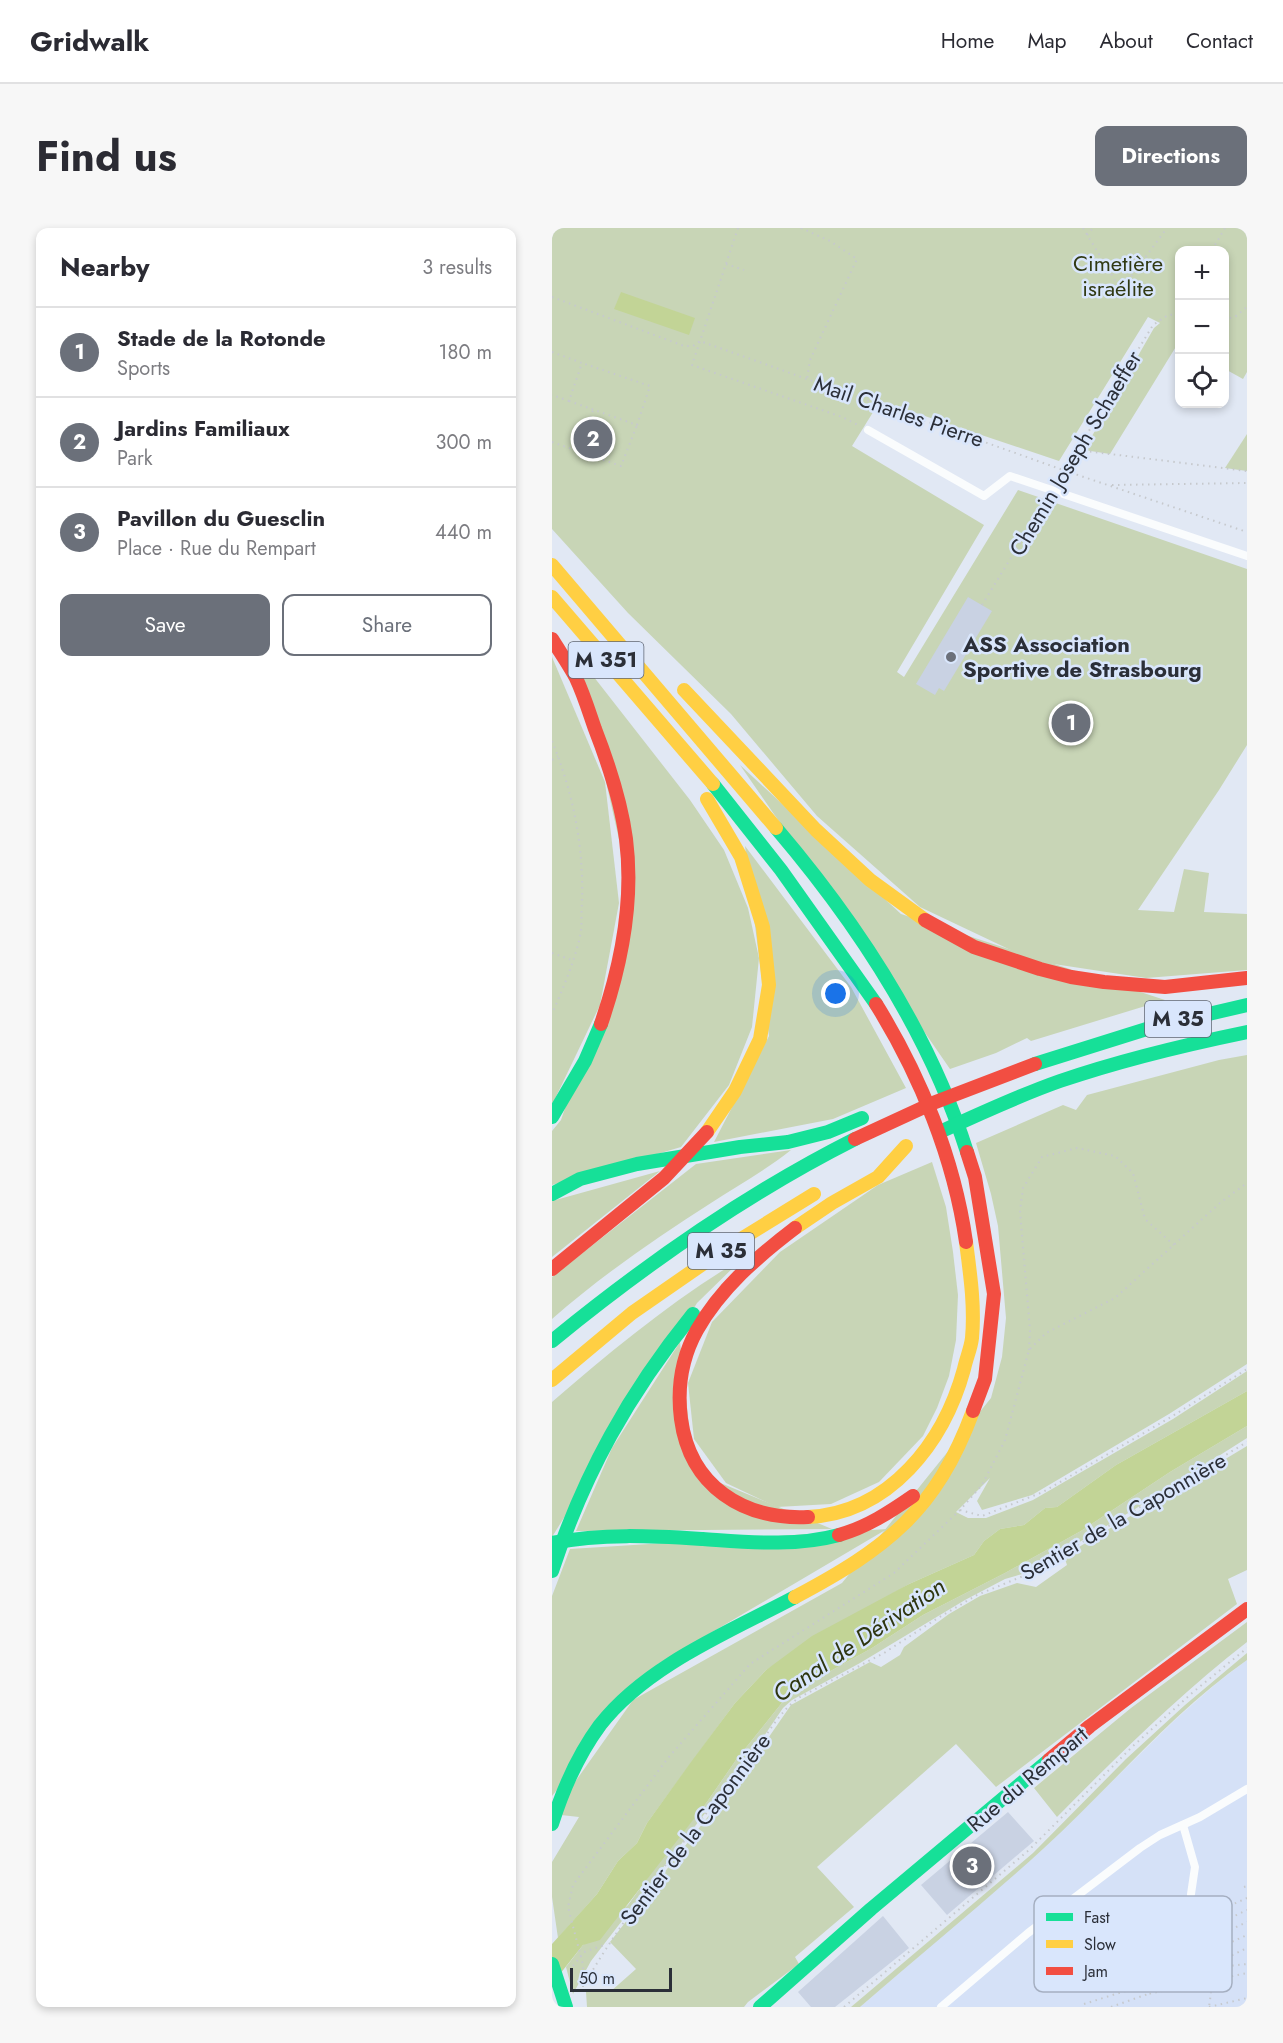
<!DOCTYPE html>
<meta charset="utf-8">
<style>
:root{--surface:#fff;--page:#f7f7f7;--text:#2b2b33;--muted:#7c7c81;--line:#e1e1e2;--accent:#6b707a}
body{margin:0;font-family:Jost,sans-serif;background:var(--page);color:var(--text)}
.controls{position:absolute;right:18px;top:18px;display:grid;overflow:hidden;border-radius:12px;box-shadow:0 3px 9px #0003}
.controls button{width:54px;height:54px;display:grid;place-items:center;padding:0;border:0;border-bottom:2px solid var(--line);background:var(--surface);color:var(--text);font:30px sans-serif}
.scale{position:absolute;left:18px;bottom:15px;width:102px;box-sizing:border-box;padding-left:6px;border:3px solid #2b2f38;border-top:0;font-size:16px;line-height:21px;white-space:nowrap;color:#2b2f38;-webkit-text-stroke:4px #d9e6fc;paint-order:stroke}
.you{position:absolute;left:284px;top:766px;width:21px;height:21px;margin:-15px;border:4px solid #fff;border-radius:50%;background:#1a73e8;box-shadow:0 0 0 9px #1a73e833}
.badge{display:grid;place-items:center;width:39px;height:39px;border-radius:50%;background:var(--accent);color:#fff;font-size:20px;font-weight:700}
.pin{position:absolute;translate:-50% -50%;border:3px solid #fff;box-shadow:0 2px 6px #0006}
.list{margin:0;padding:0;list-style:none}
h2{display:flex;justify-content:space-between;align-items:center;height:78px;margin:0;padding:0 24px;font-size:26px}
h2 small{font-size:20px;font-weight:400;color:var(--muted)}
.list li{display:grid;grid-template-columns:39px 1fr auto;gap:18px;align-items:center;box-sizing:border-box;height:90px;padding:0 24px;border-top:2px solid var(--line)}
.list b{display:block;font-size:22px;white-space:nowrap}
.list p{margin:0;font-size:20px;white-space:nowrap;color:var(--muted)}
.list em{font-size:20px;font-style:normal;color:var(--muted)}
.actions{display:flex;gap:12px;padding:18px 24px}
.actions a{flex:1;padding:14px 0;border:2px solid var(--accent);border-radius:12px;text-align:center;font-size:21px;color:var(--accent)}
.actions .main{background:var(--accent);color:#fff}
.icon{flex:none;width:33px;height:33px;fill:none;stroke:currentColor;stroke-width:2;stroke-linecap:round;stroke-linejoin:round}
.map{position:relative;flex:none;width:695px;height:1779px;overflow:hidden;border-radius:12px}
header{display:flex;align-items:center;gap:36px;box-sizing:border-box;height:84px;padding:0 30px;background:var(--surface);border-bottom:2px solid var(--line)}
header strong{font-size:28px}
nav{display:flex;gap:33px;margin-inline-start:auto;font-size:21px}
.intro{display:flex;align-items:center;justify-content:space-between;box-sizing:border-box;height:144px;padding:0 36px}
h1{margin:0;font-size:42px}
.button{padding:15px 27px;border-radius:12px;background:var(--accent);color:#fff;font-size:21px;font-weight:700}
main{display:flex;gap:36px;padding:0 36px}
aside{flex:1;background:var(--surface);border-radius:12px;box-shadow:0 3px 9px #0003}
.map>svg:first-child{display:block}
.built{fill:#d5e1f7}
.green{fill:#c8d5b6}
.water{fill:#c2d496}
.building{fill:#c9d2e3}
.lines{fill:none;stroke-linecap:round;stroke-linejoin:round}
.path{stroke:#c6c9cd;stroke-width:2;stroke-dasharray:1.5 4.5;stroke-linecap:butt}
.lane{stroke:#fafcfd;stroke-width:8}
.fast{stroke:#16e098;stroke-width:14}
.slow{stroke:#ffcf43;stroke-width:14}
.jam{stroke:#f24e42;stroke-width:14}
.poi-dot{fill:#6b707a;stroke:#d9e6fc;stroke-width:2}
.labels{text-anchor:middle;stroke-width:5;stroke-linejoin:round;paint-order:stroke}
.shield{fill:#d9e6fc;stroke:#5f6673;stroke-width:1.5}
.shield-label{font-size:21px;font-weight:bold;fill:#2b2f38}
.park-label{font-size:22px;fill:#303912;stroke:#d9e6fc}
.street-label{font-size:22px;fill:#2b2f38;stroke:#d9e6fc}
.poi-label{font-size:22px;font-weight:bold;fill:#2b2f38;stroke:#d9e6fc;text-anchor:start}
.water-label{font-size:24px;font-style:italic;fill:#2e360f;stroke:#d9e6fc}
.key{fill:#d9e6fc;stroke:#a5afc1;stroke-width:1.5}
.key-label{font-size:16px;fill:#2b2f38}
</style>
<header>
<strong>Gridwalk</strong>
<nav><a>Home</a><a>Map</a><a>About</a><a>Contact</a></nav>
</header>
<div class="intro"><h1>Find us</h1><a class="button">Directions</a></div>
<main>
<aside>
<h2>Nearby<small>3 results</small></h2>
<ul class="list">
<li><span class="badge">1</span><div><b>Stade de la Rotonde</b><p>Sports</p></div><em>180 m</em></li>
<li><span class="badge">2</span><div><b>Jardins Familiaux</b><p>Park</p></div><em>300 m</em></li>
<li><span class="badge">3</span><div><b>Pavillon du Guesclin</b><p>Place · Rue du Rempart</p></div><em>440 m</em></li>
</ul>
<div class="actions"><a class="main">Save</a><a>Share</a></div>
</aside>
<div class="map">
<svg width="695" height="1779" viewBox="0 0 695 1779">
<rect width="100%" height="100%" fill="#e1e8f4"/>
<!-- built -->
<path class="built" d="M 695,1432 L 695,1779 L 308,1779 L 491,1621 L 624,1491 L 666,1454 Z"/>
<!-- green -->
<g class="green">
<path d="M 0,0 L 695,0 L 695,144 L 691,151 L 673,141 L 672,22 L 628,22 L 627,117 L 625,117 L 558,226 L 532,222 L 602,100 L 608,95 L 596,89 L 507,233 L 328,173 L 300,218 L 432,297 L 345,444 L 352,449 L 466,262 L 695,341 L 695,517 L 667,562 L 586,682 L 622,684 L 632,641 L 657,645 L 652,684 L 695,686 L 695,742 L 594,750 L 482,733 L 368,679 L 265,588 L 179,486 L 76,385 L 0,301 Z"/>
<path d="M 695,206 L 695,243 L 673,240 Z"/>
<path d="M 0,429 L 53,554 L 67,675 L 48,777 L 0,877 Z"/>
<path d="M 38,444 L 138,572 L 172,622 L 196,680 L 207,730 L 200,799 L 177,857 L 129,919 L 0,957 L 0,903 L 9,892 L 82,678 L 30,447 Z"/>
<path d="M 188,537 L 349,686 L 613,772 L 479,813 L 475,810 L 444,825 L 398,841 Z"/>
<path d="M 193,618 L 299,759 L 354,860 L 281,891 L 162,914 L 217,808 Z"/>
<path d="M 695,827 L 695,1136 L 617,1186 L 480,1267 L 430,1282 L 425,1273 L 438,1250 L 404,1284 L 416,1290 L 434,1290 L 481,1272 L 621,1191 L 695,1143 L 695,1163 L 564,1237 L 505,1279 L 493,1280 L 472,1297 L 448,1301 L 432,1313 L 422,1327 L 357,1356 L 214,1442 L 183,1475 L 95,1595 L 85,1615 L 66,1633 L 45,1666 L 6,1710 L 0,1669 L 0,1634 L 27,1589 L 9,1587 L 18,1561 L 81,1472 L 290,1355 L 439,1170 L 450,1129 L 454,1090 L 446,998 L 439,966 L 424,915 L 511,877 L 524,882 L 535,867 L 667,832 Z"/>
<path d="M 239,922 C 214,942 186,957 159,975 C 104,1010 49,1048 0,1091 L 0,1049 L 144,936 Z"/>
<path d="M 380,934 L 394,979 L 401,1024 L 406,1067 L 404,1112 L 397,1148 L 385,1180 L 371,1208 L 327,1254 L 279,1276 L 225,1279 L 174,1255 L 142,1211 L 136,1155 L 160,1094 L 228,1024 L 326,957 Z"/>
<path d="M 108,943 L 0,1029 L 0,973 Z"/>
<path d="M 191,1030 L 145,1075 L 0,1309 L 0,1174 C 60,1122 122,1071 191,1030 Z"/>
<path d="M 128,1114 L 142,1244 L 280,1301 L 24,1303 L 60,1220 Z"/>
<path d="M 695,1198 L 695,1210 L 583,1281 L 477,1344 L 453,1351 L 413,1372 L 308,1435 L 240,1472 L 231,1480 L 208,1514 L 39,1733 L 21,1766 L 14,1739 L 31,1717 L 76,1677 L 110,1630 L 155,1574 L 184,1532 L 233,1471 L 248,1460 L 320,1420 L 371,1387 L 453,1345 L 529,1303 L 618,1244 Z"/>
<path d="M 695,1218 L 695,1342 L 676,1351 L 685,1376 L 444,1559 L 404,1516 L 265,1639 L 302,1679 L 243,1729 L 247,1736 L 196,1774 L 192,1779 L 35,1779 L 34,1764 L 58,1764 L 84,1741 L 58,1714 L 208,1522 L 239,1477 L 318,1434 L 329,1439 L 348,1427 L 352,1419 L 397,1386 L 428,1368 L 465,1355 L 484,1359 L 515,1337 L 512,1328 Z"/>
<path d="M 335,1301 L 106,1436 L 0,1568 L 0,1368 L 18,1321 Z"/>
<path d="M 695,1394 L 695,1414 C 627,1467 565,1528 505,1589 L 482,1560 L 579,1480 Z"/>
<path d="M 695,1425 L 695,1432 C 619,1485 559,1559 491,1621 C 432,1675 369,1726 308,1779 L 299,1779 L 481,1625 L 574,1531 L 633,1477 Z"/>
</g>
<!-- water -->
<g class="water">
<path d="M 69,64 L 143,90 L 137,107 L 62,81 Z"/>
<path d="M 695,1163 L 695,1198 L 618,1244 L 529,1303 L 453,1345 L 371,1387 L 320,1420 L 248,1460 L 233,1471 L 184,1532 L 155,1574 L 48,1712 L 31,1717 L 0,1756 L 0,1716 L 45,1666 L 66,1633 L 85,1615 L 95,1595 L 139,1534 L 183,1475 L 214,1442 L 260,1408 L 357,1356 L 422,1327 L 432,1313 L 448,1301 L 472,1297 L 493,1280 L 505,1279 L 564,1237 Z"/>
</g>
<!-- building -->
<g class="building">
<path d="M 416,369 L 440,383 L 392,463 L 387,460 L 383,467 L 364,456 Z"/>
<path d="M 456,1584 L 482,1613 L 395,1687 L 369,1657 Z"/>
<path d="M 331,1688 L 357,1720 L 283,1779 L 259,1779 L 246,1764 Z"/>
</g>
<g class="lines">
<!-- path -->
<g class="path">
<path d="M 186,0 L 140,137 L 290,189 L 306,197"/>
<path d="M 249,0 L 278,13 L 305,31 L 258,132 L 255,151"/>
<path d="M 531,0 L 569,62 L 615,0"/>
<path d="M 0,4 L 1,0"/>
<path d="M 535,7 L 541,0"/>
<path d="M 660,22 L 673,0"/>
<path d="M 174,36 L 192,42"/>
<path d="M 0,69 L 132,118 L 141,118 L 148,113 L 514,243 L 695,304"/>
<path d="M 625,86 L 628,73"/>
<path d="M 672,92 L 684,88 L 695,79"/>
<path d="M 0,124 L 30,135 L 17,173 L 0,167"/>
<path d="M 17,173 L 85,197 L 98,158 L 30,135"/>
<path d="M 0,214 L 69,238 L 85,197"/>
<path d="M 526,222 L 695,243"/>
<path d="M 27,224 L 41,182"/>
<path d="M 506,254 L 601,97 L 616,87 L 628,86"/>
<path d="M 560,257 L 695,255"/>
<path d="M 430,377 L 495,271"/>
<path d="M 0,513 C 21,565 32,618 30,675 C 29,684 30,694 29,703 C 24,731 11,760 0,786"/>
<path d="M 0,532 L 6,528"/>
<path d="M 0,725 L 20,732"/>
<path d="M 477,1122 L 478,1102 L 468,983 L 471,960 L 490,929 L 525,920 L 563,928 L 581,945 L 593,991 L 622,1017"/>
<path d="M 408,1282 L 430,1288 L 491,1264 L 619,1189 L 695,1141"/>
<path d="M 692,1659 L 695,1658"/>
<path d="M 639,1677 L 639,1702 L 641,1713 L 648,1722 L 676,1738 L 695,1736"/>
<path d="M 639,1695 L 695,1670"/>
<path d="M 646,1717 L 695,1694"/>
<path d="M 653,1726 L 695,1707"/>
<path d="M 21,1738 L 32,1724 L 55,1716"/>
<path d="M 656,1752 L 659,1765 L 657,1779"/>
<path d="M 543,1755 L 695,1682"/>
<path d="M 593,1756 L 596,1766 L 695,1745"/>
<path d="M 32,1757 C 78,1677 139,1605 196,1533 C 212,1512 227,1483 248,1469 L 332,1425 L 386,1390 L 425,1367 L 481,1344 L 695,1214"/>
<path d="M 31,1759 L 31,1737 L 16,1679 L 21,1657 L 116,1530 L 198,1436 L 342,1345 L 408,1282 L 430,1257 L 453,1212 L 477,1122 L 494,1105 L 563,1070 L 669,974 L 695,955"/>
<path d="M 532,1776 L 666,1734 L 695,1720"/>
<path d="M 292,1779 L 477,1622 L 580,1519 L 640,1465 L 695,1420"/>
<path d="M 559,1779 L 596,1766"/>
<path d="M 657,1779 L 695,1770"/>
</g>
<!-- lane -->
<g class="lane">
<path d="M 316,202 L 432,268 L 458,248 L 695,328"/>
<path d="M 631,1597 L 643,1639 L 639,1666"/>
<path d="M 389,1779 L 476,1705 L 588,1620 L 608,1607 L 648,1589 L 695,1561"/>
</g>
<!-- fast -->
<g class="fast">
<path d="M 161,556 L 229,642 L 324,776"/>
<path d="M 224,600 C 305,695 377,804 415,924"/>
<path d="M 483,836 L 601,799 L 695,777"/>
<path d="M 0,889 L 33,833 L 49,796"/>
<path d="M 390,903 C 429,885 468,867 508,853 C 569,832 632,817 695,804"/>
<path d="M 0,966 L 28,951 L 85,936 L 188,919 L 236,914 L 276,904 L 310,890"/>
<path d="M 0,1113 C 94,1036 194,966 303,911"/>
<path d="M 0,1315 C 51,1305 100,1308 151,1311 C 196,1314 243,1319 287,1307"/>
<path d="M 0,1343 C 32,1246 77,1165 141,1086"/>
<path d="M 0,1596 C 11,1561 26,1527 48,1497 C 95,1437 177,1404 243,1369"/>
<path d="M 0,1736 L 14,1779"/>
<path d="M 208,1779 L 319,1681 L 497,1532"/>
</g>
<!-- slow -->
<g class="slow">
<path d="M 0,337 L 224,600"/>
<path d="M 0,369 L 161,556"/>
<path d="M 132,462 L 264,602 L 318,652 L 373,692"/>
<path d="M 155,904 L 183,863 L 208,811 L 217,757 L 211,699 L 189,629 L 155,571"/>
<path d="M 243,1000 L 280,975 L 326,949 L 354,918"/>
<path d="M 0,1152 L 80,1085 L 168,1024 L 262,966"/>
<path d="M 256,1289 C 338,1285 392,1214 412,1141 C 414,1131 419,1120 420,1110 C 423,1078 418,1045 414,1014"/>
<path d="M 243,1369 C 335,1320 384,1283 421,1183"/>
</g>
<!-- jam -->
<g class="jam">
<path d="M 0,411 C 8,424 17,437 24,450 C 32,467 37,484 43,501 C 57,537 69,573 74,611 C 82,673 69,738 49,796"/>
<path d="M 373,692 L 422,719 L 488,741 L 519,749 L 552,754 L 613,759 L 695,750"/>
<path d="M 324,776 C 368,847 402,930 414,1014"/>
<path d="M 303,911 L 381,875 L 483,836"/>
<path d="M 415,924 L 423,949 L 442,1066 L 433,1151 L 421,1183"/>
<path d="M 243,1000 C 205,1029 169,1060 145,1102 C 130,1129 125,1160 129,1191 C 138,1258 191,1292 256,1289"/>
<path d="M 0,1041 L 112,950 L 155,904"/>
<path d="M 287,1307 C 315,1299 338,1284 361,1268"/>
<path d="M 497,1532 L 538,1498 L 695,1381"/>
</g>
</g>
<!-- markers -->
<circle class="poi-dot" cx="399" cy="429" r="6"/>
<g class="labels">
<!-- shield labels -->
<g class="shield">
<rect x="16.5" y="414" width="75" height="36" rx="4.5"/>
<rect x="593" y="773" width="66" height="36" rx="4.5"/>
<rect x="136" y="1005" width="66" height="36" rx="4.5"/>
</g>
<g class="shield-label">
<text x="54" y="439">M 351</text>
<text x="626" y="798">M 35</text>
<text x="169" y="1030">M 35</text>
</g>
<!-- park labels -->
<g class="park-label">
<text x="566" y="43">Cimetière<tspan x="566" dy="25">israélite</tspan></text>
</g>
<!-- street labels -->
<g class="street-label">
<text transform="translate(347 183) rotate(19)" y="8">Mail Charles Pierre</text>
<text transform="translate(523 225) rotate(-59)" y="8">Chemin Joseph Schaeffer</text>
<text transform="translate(571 1288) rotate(-30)" y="8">Sentier de la Caponnière</text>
<text transform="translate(475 1551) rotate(-40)" y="8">Rue du Rempart</text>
<text transform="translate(143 1601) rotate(-53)" y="8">Sentier de la Caponnière</text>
</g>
<!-- poi labels -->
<g class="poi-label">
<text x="411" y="424">ASS Association<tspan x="411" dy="25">Sportive de Strasbourg</tspan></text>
</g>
<!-- water labels -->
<g class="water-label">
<text transform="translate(307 1412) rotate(-34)" y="8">Canal de Dérivation</text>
</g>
</g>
<!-- legend -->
<rect x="482" y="1668" width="198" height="96" rx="9" class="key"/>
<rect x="494" y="1685" width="27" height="8" fill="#16e098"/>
<rect x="494" y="1712" width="27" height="8" fill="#ffcf43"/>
<rect x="494" y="1739" width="27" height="8" fill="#f24e42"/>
<g class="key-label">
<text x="532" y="1695">Fast</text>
<text x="532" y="1722">Slow</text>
<text x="532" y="1749">Jam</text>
</g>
</svg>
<div class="controls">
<button>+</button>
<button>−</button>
<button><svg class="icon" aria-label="locate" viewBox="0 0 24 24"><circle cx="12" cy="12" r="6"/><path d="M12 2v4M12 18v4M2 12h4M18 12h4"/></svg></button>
</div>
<div class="scale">50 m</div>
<div class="you"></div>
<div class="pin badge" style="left:519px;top:495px">1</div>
<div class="pin badge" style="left:41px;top:211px">2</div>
<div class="pin badge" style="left:420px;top:1638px">3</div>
</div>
</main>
